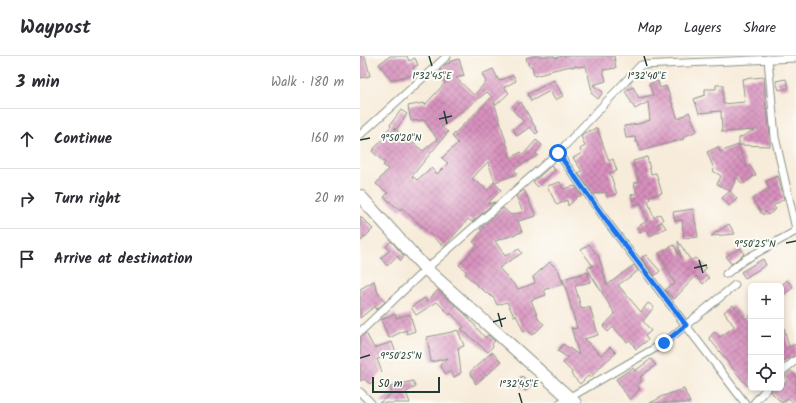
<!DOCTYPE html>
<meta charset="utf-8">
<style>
:root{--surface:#fff;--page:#f7f7f7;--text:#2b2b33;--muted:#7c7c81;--line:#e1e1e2}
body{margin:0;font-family:Kalam,sans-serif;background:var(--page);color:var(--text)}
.controls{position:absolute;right:12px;bottom:12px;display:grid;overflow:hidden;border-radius:6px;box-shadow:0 2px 6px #0003}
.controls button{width:36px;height:36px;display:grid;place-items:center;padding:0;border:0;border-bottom:1px solid var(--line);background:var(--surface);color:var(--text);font:20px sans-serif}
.scale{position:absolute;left:12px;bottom:10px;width:68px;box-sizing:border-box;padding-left:4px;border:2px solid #1f3d34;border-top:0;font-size:11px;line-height:14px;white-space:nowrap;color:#1f3d34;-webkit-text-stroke:3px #fdfcf7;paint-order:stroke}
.stop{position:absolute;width:12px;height:12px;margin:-9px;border:3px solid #1a73e8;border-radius:50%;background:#fff}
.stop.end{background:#1a73e8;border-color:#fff;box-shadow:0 1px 4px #0008}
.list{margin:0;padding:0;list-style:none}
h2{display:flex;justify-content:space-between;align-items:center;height:52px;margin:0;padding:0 16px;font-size:17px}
h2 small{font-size:13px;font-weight:400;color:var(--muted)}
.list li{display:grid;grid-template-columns:26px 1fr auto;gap:12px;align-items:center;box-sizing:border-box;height:60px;padding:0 16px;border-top:1px solid var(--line)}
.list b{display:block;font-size:15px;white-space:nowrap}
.list em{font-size:13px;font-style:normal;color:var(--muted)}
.icon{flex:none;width:22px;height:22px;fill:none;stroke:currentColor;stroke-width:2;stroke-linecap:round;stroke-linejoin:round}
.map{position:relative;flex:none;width:436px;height:347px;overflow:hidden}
header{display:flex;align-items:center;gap:24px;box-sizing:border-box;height:56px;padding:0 20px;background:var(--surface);border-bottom:1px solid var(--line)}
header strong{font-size:19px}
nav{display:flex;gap:22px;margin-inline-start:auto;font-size:14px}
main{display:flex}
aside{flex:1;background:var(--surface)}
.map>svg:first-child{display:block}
.building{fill:url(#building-cross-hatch);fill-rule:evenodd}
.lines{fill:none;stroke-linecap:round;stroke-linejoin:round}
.minor-casing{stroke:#8b9486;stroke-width:9}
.trunk-casing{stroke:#8b9486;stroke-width:14}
.minor{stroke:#fff;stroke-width:7}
.trunk{stroke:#fff;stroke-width:12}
.route{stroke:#1a73e8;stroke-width:5}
.ticks{fill:none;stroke:#1f3d34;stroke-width:1.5}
.ticks-label{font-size:10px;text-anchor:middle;fill:#1f3d34;stroke:#fdfcf7;stroke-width:4;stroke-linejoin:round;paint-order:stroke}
</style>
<header>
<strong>Waypost</strong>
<nav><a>Map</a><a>Layers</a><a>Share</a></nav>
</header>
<main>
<aside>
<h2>3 min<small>Walk · 180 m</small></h2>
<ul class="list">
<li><svg class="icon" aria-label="ahead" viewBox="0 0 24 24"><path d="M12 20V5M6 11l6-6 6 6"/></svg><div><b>Continue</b></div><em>160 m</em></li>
<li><svg class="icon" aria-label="right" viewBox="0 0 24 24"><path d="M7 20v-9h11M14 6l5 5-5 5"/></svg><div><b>Turn right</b></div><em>20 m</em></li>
<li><svg class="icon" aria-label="arrive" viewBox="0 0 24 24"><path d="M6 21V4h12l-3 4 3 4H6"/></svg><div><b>Arrive at destination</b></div></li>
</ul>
</aside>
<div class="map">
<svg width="436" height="347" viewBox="0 0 436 347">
<defs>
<pattern id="building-cross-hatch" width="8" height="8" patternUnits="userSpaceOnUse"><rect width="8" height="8" fill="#d790bd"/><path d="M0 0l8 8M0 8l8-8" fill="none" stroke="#ae779a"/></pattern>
</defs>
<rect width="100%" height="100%" fill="#fdfcf7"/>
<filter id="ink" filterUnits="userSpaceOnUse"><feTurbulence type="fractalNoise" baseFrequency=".025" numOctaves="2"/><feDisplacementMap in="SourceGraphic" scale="8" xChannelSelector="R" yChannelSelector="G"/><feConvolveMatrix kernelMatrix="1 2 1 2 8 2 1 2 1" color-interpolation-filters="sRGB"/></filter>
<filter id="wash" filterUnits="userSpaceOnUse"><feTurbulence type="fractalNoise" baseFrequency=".012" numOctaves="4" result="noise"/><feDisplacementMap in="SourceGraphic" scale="16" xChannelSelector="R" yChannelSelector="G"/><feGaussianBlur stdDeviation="0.9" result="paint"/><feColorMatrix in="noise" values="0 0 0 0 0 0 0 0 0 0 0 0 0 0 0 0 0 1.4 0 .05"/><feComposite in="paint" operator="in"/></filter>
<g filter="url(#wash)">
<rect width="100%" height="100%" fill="#f7ebd9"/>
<g id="blocks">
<!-- building -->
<g class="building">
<path d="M 0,0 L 5,0 L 10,20 L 0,22 Z"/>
<path d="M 30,0 L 47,0 L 49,5 L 55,2 L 58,9 L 53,11 L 55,18 L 31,24 L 19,8 Z"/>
<path d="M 174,0 L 194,0 L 195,2 L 202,0 L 254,0 L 256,12 L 243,14 L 246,25 L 233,29 L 243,36 L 238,43 L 231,37 L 232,35 L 226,10 L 217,11 L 216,10 L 211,11 L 211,10 L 189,15 L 190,16 L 174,20 L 172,10 L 169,10 L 166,2 Z"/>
<path d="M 99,3 L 104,20 L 96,22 L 114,39 L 126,26 L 122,18 L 133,13 L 139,25 L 153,19 L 156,25 L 144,31 L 149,37 L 136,49 L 134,46 L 151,102 L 161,96 L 163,99 L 176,84 L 182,89 L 175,98 L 178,99 L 154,113 L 157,118 L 135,126 L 128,106 L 119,115 L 112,123 L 128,134 L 134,126 L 141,134 L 127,148 L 135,146 L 112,166 L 108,163 L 84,191 L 42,152 L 40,154 L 24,141 L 28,137 L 16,128 L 28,113 L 23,109 L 25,107 L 12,95 L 26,80 L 24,78 L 31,70 L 30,69 L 41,54 L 47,58 L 36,74 L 34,72 L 63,95 L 77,83 L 64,64 L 51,65 L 48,50 L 64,47 L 65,49 L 85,27 L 80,13 L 86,8 L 90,7 L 89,6 ZM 127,36 L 132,41 L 92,80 L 98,87 L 82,102 L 88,107 L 77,118 L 71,112 L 57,124 L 52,120 L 88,76 L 81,71 Z"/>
<path d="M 404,21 L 406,53 L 407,52 L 410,79 L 410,90 L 379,89 L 379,82 L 395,74 L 362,76 L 361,55 L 339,57 L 334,43 L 345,39 L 345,33 L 356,33 L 356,29 L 363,29 L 363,48 L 385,46 L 382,23 Z"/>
<path d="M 426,23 L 429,32 L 419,34 L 416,25 Z"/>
<path d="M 194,24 L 203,40 L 195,44 L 190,35 L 171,45 L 168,38 Z"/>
<path d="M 298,25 L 300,32 L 306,30 L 318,63 L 329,56 L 337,75 L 323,81 L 324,83 L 280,95 L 278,86 L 276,86 L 275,81 L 266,82 L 264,70 L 278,68 L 290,64 L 288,46 L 275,53 L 265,35 L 273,31 L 279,42 L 293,39 L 289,28 Z"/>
<path d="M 161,46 L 178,76 L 176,78 L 170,71 L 157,80 L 153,73 L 164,66 L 153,54 Z"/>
<path d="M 237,72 L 249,105 L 253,103 L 257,115 L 250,117 L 257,138 L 247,141 L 246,136 L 233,138 L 218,117 L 222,115 L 213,102 L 222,97 L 220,93 L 225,90 L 221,80 L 224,77 Z"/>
<path d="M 378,89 L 387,111 L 390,110 L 396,119 L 382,128 L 377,121 L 370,135 L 357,128 L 361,120 L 353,115 L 354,113 L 347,96 L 358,91 L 360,96 Z"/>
<path d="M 287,101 L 291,118 L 296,117 L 302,137 L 289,140 L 290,144 L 288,145 L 294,162 L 300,158 L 303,164 L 296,169 L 302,166 L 306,172 L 290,180 L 287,173 L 280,177 L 277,171 L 287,165 L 281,147 L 274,149 L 271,139 L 277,137 L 274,127 L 279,126 L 273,105 Z"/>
<path d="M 191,110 L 195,114 L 178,131 L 173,126 Z"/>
<path d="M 418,120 L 424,143 L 413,150 L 416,153 L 408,159 L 405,155 L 403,159 L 392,143 L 409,132 L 406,125 Z"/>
<path d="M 200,126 L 203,133 L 215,130 L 222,140 L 218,140 L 208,150 L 207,144 L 197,149 L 187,130 Z"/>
<path d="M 164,134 L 176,160 L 158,165 L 162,176 L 135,185 L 145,200 L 159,193 L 162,197 L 139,212 L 158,233 L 175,227 L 173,221 L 190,206 L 199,215 L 203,228 L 186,233 L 184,234 L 186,239 L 171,244 L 179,264 L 184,268 L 173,279 L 167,274 L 164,276 L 156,259 L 154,260 L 147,246 L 137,249 L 134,242 L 120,232 L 105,218 L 107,216 L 99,209 L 117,189 L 113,186 L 122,175 L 120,173 L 143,152 L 151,159 L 163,156 L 156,140 Z"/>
<path d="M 370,135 L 377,143 L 369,150 L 362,142 Z"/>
<path d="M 333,153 L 338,181 L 324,182 L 322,164 L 315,165 L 313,156 Z"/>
<path d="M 0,160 L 13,173 L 0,186 Z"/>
<path d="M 369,168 L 375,178 L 351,180 Z"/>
<path d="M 31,185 L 44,200 L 41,205 L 37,200 L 27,210 L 21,202 L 30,194 L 26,191 Z"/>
<path d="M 318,185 L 331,205 L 335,202 L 346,212 L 343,216 L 349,222 L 343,228 L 336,220 L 314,243 L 305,234 L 311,229 L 312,230 L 315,228 L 299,197 L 314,189 L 321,202 Z"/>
<path d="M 229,188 L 239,201 L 247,229 L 274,209 L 278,215 L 258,229 L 281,256 L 288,247 L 294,251 L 283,265 L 291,275 L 285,280 L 288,284 L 276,293 L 270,284 L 267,286 L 253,271 L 248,276 L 243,271 L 255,258 L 227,212 L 233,210 L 221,194 Z"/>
<path d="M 381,192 L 384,198 L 371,208 L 366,200 Z"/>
<path d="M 286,199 L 300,215 L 295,220 L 281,202 Z"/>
<path d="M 403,203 L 406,209 L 385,222 L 381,216 Z"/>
<path d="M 228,216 L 230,226 L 215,230 L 221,252 L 223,252 L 223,253 L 230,251 L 238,279 L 224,283 L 241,299 L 250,291 L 256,297 L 244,307 L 230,322 L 228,320 L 220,328 L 211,318 L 212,316 L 203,307 L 208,302 L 198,295 L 203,288 L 219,299 L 211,271 L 213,273 L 217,272 L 203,223 Z"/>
<path d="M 427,224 L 433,231 L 421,241 L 421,230 Z"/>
<path d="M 14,225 L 18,237 L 25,246 L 16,254 L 15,250 L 0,262 L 0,233 Z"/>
<path d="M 78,234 L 106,259 L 125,282 L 128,279 L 135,285 L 132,288 L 133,290 L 128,296 L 101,273 L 104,271 L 91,257 L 90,259 L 77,246 L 56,259 L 51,251 L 65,242 L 67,246 Z"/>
<path d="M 373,249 L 385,263 L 391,259 L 391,285 L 387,288 L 391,293 L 391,333 L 385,327 L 374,314 L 349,282 L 354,276 L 360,281 L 373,272 L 374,270 L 364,256 Z"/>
<path d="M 35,258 L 36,262 L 50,258 L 55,275 L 47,278 L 46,274 L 29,282 L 21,264 Z"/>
<path d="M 423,268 L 429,291 L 436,288 L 436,299 L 421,306 L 421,269 Z"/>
<path d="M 98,274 L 104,290 L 98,292 L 101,317 L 94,321 L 91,315 L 86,318 L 80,309 L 88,302 L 71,306 L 67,281 L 92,276 Z"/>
<path d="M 6,277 L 14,292 L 32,286 L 36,297 L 17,303 L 22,316 L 10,328 L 4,323 L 0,325 L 0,281 Z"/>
<path d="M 132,296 L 141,306 L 116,328 L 110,316 Z"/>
<path d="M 291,303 L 296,309 L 280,321 L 282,325 L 277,329 L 280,333 L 270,344 L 256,323 L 273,312 L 275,315 Z"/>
<path d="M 431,315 L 436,320 L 436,347 L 434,347 L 428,342 L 422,347 L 411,336 L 412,332 L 421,332 L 427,325 L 424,321 Z"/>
<path d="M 162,320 L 172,328 L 166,335 L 156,327 Z"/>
<path d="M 53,325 L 56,331 L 46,336 L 50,347 L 19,347 L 32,337 L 30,331 Z"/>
<path d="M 324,333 L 330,347 L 290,347 L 300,342 L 300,341 Z"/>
</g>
</g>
</g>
<g filter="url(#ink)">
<use href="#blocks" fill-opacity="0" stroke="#8b9486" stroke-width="1"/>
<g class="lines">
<!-- minor casing -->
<g class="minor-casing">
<g id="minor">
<path d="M 408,3 L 415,81 L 436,173"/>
<path d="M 0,79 L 87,0"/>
<path d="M 198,97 L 248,167 L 385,347"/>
<path d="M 366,218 L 384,204 L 436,175"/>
<path d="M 0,276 L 66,213 L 198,97 L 281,9 L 436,2"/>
<path d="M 421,316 L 436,304"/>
<path d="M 0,336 L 11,347"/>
<path d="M 200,347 L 304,287 L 375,229"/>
<path d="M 394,347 L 407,332"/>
</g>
</g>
<!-- trunk casing -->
<g class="trunk-casing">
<path id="trunk" d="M 0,140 L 66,213 L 215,347"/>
</g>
<!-- minor -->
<use href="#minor" class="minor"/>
<!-- trunk -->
<use href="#trunk" class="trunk"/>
</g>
</g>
<g class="lines" filter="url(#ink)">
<!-- route -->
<path class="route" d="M 198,97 L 248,167 L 326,269 L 304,287"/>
</g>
<!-- ticks -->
<path class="ticks" d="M 69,0 L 72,10M 284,0 L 287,10M 84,55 L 87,68M 79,63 L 92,60M 0,84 L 10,82M 426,187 L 436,185M 339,204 L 343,217M 334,212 L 347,209M 138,257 L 142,271M 133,266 L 146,262M 0,302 L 10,299M 159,337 L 162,347"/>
<g class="ticks-label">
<text x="72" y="23">1°32'45"E</text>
<text x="287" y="23">1°32'40"E</text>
<text x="41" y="85">9°50'20"N</text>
<text x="395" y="191">9°50'25"N</text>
<text x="41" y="303">9°50'25"N</text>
<text x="159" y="331">1°32'45"E</text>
</g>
</svg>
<div class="controls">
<button>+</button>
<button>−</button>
<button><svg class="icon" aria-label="locate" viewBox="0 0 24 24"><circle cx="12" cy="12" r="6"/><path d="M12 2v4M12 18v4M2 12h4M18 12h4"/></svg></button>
</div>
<div class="scale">50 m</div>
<div class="stop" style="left:198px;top:97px"></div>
<div class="stop end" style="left:304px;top:287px"></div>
</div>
</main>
